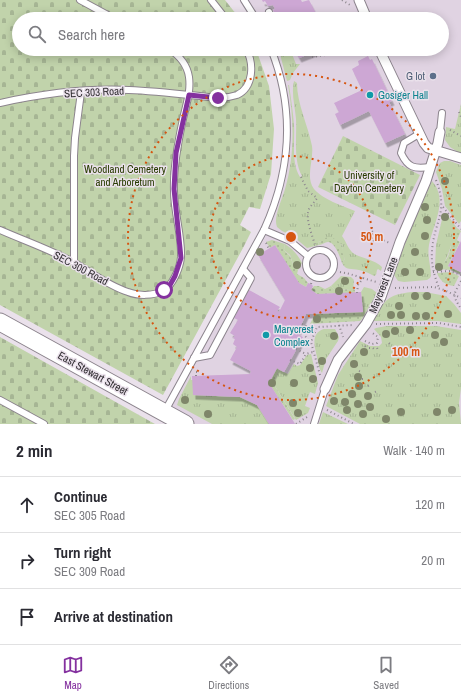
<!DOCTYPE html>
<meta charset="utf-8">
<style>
:root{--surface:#fff;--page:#f7f7f7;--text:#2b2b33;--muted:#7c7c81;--line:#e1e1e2;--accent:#84319f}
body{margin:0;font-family:"Archivo Narrow",sans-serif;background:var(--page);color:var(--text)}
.stop{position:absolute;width:12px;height:12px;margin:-9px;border:3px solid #84319f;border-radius:50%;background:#fff}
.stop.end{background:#84319f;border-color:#fff;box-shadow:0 1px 4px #0008}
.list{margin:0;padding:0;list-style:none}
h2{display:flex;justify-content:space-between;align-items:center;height:52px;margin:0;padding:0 16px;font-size:17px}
h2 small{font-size:13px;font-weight:400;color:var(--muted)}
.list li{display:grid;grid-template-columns:26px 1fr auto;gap:12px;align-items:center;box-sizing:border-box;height:56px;padding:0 16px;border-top:1px solid var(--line)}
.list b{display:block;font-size:15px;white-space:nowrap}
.list p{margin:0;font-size:13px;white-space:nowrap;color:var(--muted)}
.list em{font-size:13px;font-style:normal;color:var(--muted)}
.icon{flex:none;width:22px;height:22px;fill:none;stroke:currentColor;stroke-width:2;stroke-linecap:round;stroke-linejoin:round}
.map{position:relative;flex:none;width:461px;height:424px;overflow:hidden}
.search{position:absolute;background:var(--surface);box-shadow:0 2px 10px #0003;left:12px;right:12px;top:12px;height:44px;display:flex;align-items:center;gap:10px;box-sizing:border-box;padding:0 14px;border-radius:22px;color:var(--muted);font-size:15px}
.sheet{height:220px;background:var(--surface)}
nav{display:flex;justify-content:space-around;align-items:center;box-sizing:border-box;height:56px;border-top:1px solid var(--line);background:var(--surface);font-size:11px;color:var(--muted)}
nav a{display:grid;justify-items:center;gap:2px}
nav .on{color:var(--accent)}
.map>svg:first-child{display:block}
.built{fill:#e0d3e2}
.grass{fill:url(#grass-tufts)}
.cemetery{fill:url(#cemetery-stones)}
.garden{fill:url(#garden-dots)}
.building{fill:#cda7d4;filter:url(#shadow)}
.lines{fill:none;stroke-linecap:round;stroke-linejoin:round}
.service-casing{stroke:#8c848d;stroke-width:8}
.pedestrian-casing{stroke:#8c848d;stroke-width:11}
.secondary-casing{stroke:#8c848d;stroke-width:19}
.path{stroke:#8d878e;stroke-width:2;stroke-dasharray:1 3;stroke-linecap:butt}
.service{stroke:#fff;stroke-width:6}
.pedestrian{stroke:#fff;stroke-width:9}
.secondary{stroke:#fff;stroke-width:17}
.tree{fill:#7f866a}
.route{stroke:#84319f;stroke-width:5}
.ring{fill:none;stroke:#d65510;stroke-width:2;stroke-dasharray:2 4}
.service-dot{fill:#5c6f8a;stroke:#eae1eb;stroke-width:1.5}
.culture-dot{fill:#0f9aa8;stroke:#eae1eb;stroke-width:1.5}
.labels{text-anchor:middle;stroke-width:3;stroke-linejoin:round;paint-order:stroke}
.service-label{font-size:11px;fill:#4e5e75;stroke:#eae1eb;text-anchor:end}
.street-label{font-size:11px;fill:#312e32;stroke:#eae1eb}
.culture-label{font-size:11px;fill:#0d838f;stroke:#eae1eb;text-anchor:start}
.park-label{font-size:11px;fill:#283b00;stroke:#eae1eb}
.centre{fill:#d65510;stroke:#eae1eb;stroke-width:2}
.ring-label{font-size:12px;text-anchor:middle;font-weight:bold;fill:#d65510;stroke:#eae1eb;stroke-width:3;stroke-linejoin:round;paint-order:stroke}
</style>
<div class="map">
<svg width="461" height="424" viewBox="0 0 461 424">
<defs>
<pattern id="grass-tufts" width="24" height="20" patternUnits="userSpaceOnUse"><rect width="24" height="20" fill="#c1d3ab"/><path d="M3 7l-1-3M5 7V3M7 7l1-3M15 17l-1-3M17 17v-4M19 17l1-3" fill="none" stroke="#a6b594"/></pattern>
<pattern id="cemetery-stones" width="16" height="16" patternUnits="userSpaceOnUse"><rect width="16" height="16" fill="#c1d3ab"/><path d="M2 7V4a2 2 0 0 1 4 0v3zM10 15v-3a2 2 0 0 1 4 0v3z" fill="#a6b594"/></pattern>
<pattern id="garden-dots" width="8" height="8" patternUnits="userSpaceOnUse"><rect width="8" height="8" fill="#c1d3ab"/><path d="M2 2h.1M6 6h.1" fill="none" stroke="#a6b594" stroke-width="1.8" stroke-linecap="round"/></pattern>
<filter id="shadow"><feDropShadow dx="2.5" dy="4.5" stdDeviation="0" flood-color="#0004"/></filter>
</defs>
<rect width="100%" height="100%" fill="#eae1eb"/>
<!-- built -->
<path class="built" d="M 244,0 L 461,0 L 461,424 L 185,424 L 164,413 L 175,399 L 198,358 L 267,234 L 277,208 L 284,186 L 289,160 L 289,132 L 287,94 L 278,56 L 275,49 L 442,49 L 442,19 L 258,19 Z"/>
<!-- grass -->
<g class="grass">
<path d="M 280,49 L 290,49 L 296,64 L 300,64 L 293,73 L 290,80 L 287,81 L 281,58 Z"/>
<path d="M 294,81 L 297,83 C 297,104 308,125 312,146 C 314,160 305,177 314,189 C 322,199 343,206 355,211 L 342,236 C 346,241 348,249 353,253 C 362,259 374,259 382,267 L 381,271 L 378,269 L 377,270 L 376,275 L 374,276 C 369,273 364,271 359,270 C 351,268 346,271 342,263 L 345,259 L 341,252 L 343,247 L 341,244 L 322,241 L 318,242 L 319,245 L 307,248 L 294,237 L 282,231 L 277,227 C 273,217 282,200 285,189 C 295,155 294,119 288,85 L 289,85 C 291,98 293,112 294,125 C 295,141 291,163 300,177 L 302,176 C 293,160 297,137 296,119 C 295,107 291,93 294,81 Z"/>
<path d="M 461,104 L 461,154 L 450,147 L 445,140 L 446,127 L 455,129 Z"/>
<path d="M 444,161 L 450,161 L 461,165 L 461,221 L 459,224 L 445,206 L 442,189 L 436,172 L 440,163 Z"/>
<path d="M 432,181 C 449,200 433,224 429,245 C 427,256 431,266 431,276 L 430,278 L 427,280 L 404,282 L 398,281 L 394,275 L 395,270 L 413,223 Z"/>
<path d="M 449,217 L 457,228 C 451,240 451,253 443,264 L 435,266 L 436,245 L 442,219 L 447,219 Z"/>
<path d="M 285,244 C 293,249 298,255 302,263 L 298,270 L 294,267 L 290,255 L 284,250 Z"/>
<path d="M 341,276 L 351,277 L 354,280 L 351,289 L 335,290 L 331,286 Z"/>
<path d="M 364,287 L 372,289 L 377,293 L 362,319 L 360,312 L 363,312 L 361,292 Z"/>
<path d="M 412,292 L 425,292 L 446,296 L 454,304 L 461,313 L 461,324 L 438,321 L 373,321 C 385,300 386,295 412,292 Z"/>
<path d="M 386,326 L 436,326 L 461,330 L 461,388 L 459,403 L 461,424 L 360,424 L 326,406 L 338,375 L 360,341 L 370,346 L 379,346 L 382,343 L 381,337 L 374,329 L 376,328 Z"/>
<path d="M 324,329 L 335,329 L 339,337 L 338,341 L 326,359 L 322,373 C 319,369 318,362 317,357 C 315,347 310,333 324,329 Z"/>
<path d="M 311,354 L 318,383 L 315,394 L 310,392 L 305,406 L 310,408 L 308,413 L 296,420 L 273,383 L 279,370 L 288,374 L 294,364 L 297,366 L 300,365 L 307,355 Z"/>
<path d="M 191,376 L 191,380 L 193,380 L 193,395 L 240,397 L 257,405 L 269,424 L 212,424 L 177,405 L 179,399 Z"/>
<path d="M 323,412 L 348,424 L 319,424 Z"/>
</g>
<!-- cemetery -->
<g class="cemetery">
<path d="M 0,0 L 225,0 L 240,19 L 19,19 L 19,49 L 256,49 L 269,86 L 274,129 L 271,174 L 260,209 L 249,207 L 240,225 L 251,232 L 243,248 L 163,395 L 0,305 Z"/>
<path d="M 343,136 L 420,175 L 395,225 L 318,187 Z"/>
<path d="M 0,337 L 146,419 L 155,424 L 0,424 Z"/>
</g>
<!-- garden -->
<g class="garden">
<path d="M 457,228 L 461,231 L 457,240 L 460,242 L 448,266 L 460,272 L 460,274 L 451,270 L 437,269 L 435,266 C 449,264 450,251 452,239 C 453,235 455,231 457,228 Z"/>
<path d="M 329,237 C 335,238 339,241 343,247 L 342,252 L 345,259 L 342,263 C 340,257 335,242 328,242 C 325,242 322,245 319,245 L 318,242 L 322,241 L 325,238 Z"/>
<path d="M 272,240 L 285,244 L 284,250 L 290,256 L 294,267 L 298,270 L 297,274 L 304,278 L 308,283 L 306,287 L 299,283 L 275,245 L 270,248 L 266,242 Z"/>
<path d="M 451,272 L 459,276 L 454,286 C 445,285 440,281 437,273 Z"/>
<path d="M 354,281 L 353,289 L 355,290 L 355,293 L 317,294 L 311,290 L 314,286 L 319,286 L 325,289 L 331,286 L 335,290 L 351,289 L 352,282 Z"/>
<path d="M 360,312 L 362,319 L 360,321 L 310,324 L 315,314 Z"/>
<path d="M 277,368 L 279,370 L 273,383 L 295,419 L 293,420 L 269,383 Z"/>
</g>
<!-- building -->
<g class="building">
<path d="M 262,0 L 301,0 L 302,2 L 309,0 L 319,19 L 277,19 L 273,10 L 275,9 L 273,5 L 268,6 L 265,1 L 263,2 Z"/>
<path d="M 294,49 L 322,49 L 299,58 Z"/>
<path d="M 368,56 L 370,60 L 372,59 L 392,101 L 389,102 L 405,134 L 385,143 L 369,111 L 340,125 L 335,114 L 339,112 L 334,103 L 362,90 L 352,69 L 359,65 L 358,61 Z"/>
<path d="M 461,241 L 461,272 L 448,266 Z"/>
<path d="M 275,245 L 299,283 L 306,287 L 308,283 L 311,284 L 313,286 L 311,290 L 317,294 L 361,292 L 363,312 L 306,314 L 297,334 L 303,337 L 284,372 L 277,368 L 269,383 L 295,424 L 269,424 L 257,405 L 240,397 L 193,395 L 192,376 L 250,374 L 251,371 L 230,360 L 237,347 L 233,344 L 235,339 L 233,338 L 235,336 L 230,333 L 238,320 L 234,318 L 249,290 L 280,307 L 277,311 L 279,312 L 285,300 L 258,255 Z"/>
</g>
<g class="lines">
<!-- service casing -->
<g class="service-casing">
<g id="service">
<path d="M 80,0 L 115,19"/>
<path d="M 211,0 L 226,19"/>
<path d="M 244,0 L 256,19"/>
<path d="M 269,12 L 272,19"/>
<path d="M 0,103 C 41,94 87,88 129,90 C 158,91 188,95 218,98 C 224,98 231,97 237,95 C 254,87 254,63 246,49"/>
<path d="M 440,132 L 442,113"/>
<path d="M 419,134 L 404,143 L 401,153 C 408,168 414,169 430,167"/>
<path d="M 0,230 C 25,241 51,250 75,263 C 92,273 109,286 128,292 C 138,296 153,296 163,291 C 173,285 180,268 181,257 C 182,236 174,212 174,191 C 173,167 178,142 183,119 C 186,105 191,92 189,77 C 187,64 180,56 169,49"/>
<path d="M 264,230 L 290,241 L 308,256"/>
<circle cx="320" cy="264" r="14"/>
<path d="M 74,262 L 74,156 L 75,138 L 81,92"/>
<path d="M 194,358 L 210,355 L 251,278 L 243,269"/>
<path d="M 0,400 L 44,424"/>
<path d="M 165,411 L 264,230 C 291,171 295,109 271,49"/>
<path d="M 314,424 L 325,389"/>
</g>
</g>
<!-- pedestrian casing -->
<g class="pedestrian-casing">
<g id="pedestrian">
<path d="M 359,0 L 367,19"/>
<path d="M 379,49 L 424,143 L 428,148 L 461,158"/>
<path d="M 325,389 L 338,360 L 366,324 L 381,297 L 400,242 L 426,181 L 438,143 L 440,132"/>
</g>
</g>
<!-- secondary casing -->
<g class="secondary-casing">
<path id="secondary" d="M 0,322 L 185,424"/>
</g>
<!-- path -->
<g class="path">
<path d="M 342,0 L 350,5"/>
<path d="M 312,57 L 325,55 L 335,49"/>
<path d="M 459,112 L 461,117"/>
<path d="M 450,130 L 461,136"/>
<path d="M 301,177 L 308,191 L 317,198 C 315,202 311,205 309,209 C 305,219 312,234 315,245"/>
<path d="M 436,180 C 449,213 434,221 432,251 C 431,264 434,275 439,288"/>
<path d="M 443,207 L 461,229"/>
<path d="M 372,227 L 372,231 L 377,238"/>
<path d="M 363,236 L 362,239 L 364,240 L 368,239 L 372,242 L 377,238 L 390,243"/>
<path d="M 266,243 L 269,249"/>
<path d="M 340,272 C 353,274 364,279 377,282"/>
<path d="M 433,272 L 450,271 L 461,275"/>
<path d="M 461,281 C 453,296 452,294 461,309"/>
<path d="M 311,284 L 312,281"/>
<path d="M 395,288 L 434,287 L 444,290 L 461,298"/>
<path d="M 357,293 L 358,285 L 363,278"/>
<path d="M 302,324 L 315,331"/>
<path d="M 376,324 L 439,323 L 461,327"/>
<path d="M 305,325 L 304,335 L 311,342"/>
<path d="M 339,325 L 343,337"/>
<path d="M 365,341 L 372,344 L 377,343 L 378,337 L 371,332"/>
<path d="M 389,343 L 390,344"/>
<path d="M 365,346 L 366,347"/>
<path d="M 369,348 L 370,348"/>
<path d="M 373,348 L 374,349"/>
<path d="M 377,348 L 378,350"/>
<path d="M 296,349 L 306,354"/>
<path d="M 290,360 L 300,364 L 306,354 L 313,352"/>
<path d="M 357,365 L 359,365"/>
<path d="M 359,371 L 361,372"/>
<path d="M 320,375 L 311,342 L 317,327 L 353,325"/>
<path d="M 196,376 L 196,372 L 200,372"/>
<path d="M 362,379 L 364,379"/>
<path d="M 368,386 L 370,385"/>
<path d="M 375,392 L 377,391"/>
<path d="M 327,410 L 354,424"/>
<path d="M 296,424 L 307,417"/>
</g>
<!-- service -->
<use href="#service" class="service"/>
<!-- pedestrian -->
<use href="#pedestrian" class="pedestrian"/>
<!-- secondary -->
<use href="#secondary" class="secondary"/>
</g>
<!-- trees -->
<g class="tree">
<circle cx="445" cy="181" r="4"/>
<circle cx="425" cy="207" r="4"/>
<circle cx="445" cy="217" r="4"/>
<circle cx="427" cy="220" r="4"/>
<circle cx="425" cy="236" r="4"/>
<circle cx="260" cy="252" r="4"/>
<circle cx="415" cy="252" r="4"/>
<circle cx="297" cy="265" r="4"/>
<circle cx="439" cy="267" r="4"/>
<circle cx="405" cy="272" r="4"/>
<circle cx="420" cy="272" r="4"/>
<circle cx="345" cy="281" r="4"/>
<circle cx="339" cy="291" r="4"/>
<circle cx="415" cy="296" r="4"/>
<circle cx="427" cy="296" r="4"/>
<circle cx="399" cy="306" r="4"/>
<circle cx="448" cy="314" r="4"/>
<circle cx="391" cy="315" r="4"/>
<circle cx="401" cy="315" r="4"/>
<circle cx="416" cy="316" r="4"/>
<circle cx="426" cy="316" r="4"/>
<circle cx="317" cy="319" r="4"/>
<circle cx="410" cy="330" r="4"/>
<circle cx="395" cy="331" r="4"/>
<circle cx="386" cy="334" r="4"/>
<circle cx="435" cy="335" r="4"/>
<circle cx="334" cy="336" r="4"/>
<circle cx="444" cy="342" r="4"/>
<circle cx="364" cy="352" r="4"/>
<circle cx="322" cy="361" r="4"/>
<circle cx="354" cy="364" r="4"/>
<circle cx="310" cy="368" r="4"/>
<circle cx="358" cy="377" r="4"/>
<circle cx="313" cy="379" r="4"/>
<circle cx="272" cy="383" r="4"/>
<circle cx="294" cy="383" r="4"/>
<circle cx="359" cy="386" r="4"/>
<circle cx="352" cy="394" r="4"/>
<circle cx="368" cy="396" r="4"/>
<circle cx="185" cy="400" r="4"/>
<circle cx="334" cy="401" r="4"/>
<circle cx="345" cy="402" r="4"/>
<circle cx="293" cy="403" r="4"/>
<circle cx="358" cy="404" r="4"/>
<circle cx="370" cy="407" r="4"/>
<circle cx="347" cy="410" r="4"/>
<circle cx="452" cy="410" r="4"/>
<circle cx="401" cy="412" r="4"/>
<circle cx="437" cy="412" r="4"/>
<circle cx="298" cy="413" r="4"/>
<circle cx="208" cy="414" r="4"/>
<circle cx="363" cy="414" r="4"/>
<circle cx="386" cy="419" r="4"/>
</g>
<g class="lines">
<!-- route -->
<path class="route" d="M 164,290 L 170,285 L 175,276 L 181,258 L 174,189 L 176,153 L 189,95 L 218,98"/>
</g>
<!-- distance rings -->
<g class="ring">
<circle cx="291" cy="237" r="81"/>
<circle cx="291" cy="237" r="163"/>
</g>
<!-- markers -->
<circle class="service-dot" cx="433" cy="76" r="4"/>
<g class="culture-dot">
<circle cx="370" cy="95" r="4"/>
<circle cx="266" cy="335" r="4"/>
</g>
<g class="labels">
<!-- service labels -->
<g class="service-label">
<text x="425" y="80">G lot</text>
</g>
<!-- street labels -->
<g class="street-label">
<text transform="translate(94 92) rotate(-3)" y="4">SEC 303 Road</text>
<text transform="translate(81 268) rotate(28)" y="4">SEC 300 Road</text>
<text transform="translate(383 285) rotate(-68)" y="4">Maycrest Lane</text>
<text transform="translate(93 373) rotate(29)" y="4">East Stewart Street</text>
</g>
<!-- culture labels -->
<g class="culture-label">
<text x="378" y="99">Gosiger Hall</text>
<text x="274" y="333">Marycrest<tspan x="274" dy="13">Complex</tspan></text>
</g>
<!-- park labels -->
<g class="park-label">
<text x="125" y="173">Woodland Cemetery<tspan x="125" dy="13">and Arboretum</tspan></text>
<text x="369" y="179">University of<tspan x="369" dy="13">Dayton Cemetery</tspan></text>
</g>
</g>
<circle cx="291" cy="237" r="6" class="centre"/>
<g class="ring-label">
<text x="372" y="241">50 m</text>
<text x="406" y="356">100 m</text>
</g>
</svg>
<div class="stop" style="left:164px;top:290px"></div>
<div class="stop end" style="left:218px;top:98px"></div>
<div class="search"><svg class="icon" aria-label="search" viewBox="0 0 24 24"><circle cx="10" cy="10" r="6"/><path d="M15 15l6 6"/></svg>Search here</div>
</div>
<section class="sheet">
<h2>2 min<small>Walk · 140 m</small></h2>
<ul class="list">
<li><svg class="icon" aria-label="ahead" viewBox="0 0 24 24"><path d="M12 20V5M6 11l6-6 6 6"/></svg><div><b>Continue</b><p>SEC 305 Road</p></div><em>120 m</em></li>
<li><svg class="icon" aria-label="right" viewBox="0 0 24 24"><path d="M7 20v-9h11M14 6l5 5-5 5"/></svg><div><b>Turn right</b><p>SEC 309 Road</p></div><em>20 m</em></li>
<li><svg class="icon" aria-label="arrive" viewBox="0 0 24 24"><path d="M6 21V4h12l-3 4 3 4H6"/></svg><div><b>Arrive at destination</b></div></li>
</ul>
</section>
<nav>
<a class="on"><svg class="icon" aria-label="map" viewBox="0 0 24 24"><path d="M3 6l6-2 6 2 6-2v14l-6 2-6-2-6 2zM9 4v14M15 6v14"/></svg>Map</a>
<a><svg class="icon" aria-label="directions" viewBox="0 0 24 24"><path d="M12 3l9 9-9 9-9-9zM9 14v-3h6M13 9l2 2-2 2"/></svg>Directions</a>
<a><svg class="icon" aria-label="saved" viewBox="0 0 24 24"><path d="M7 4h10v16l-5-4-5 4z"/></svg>Saved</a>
</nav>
